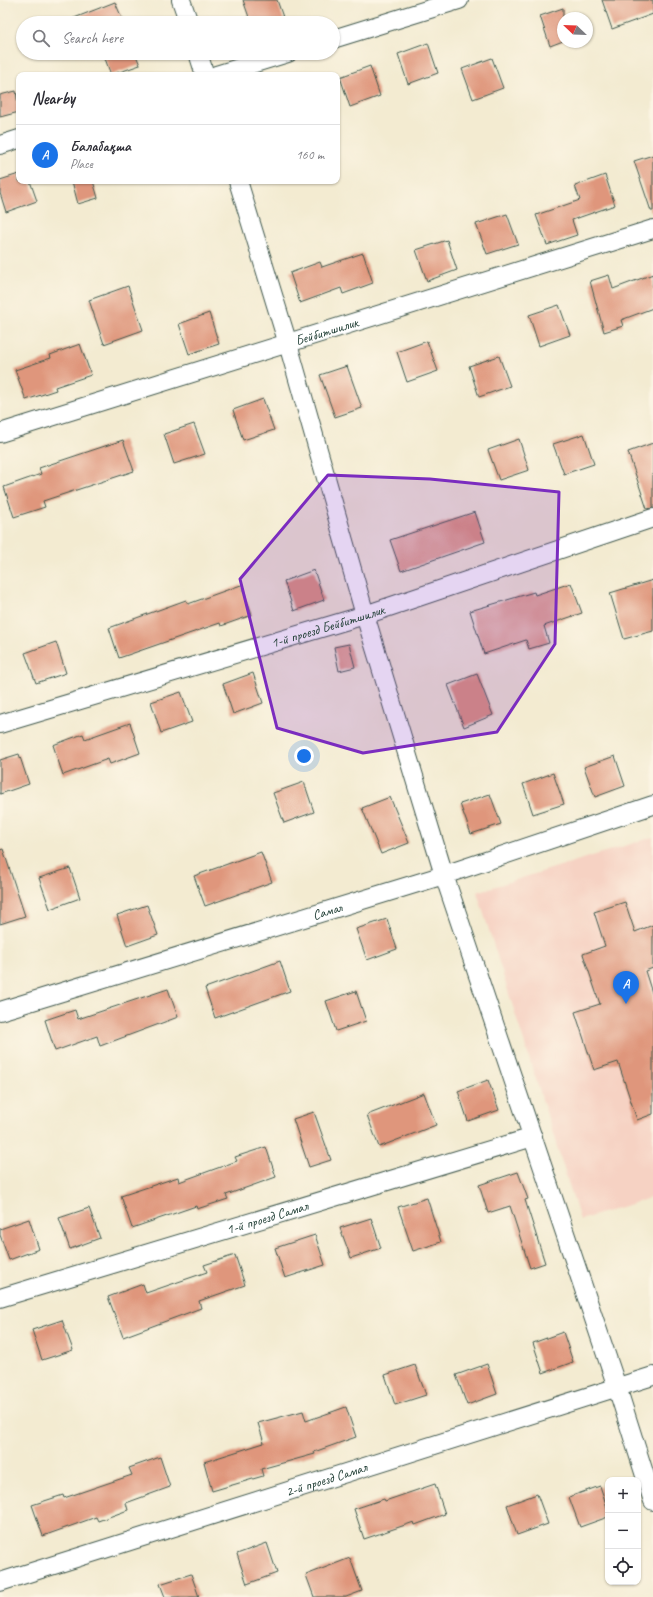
<!DOCTYPE html>
<meta charset="utf-8">
<style>
:root{--surface:#fff;--page:#f2f2f3;--text:#2b2b33;--muted:#7c7c81;--line:#e1e1e2;--accent:#1a73e8}
body{margin:0;font-family:Caveat,sans-serif;background:var(--page);color:var(--text)}
.controls{position:absolute;right:12px;bottom:12px;display:grid;overflow:hidden;border-radius:8px;box-shadow:0 1px 3px #0004}
.controls button{width:36px;height:36px;display:grid;place-items:center;padding:0;border:0;border-bottom:1px solid var(--line);background:var(--surface);color:var(--text);font:20px sans-serif}
.compass{position:absolute;left:557px;top:12px;width:36px;height:36px;border-radius:50%;background:var(--surface);box-shadow:0 1px 3px #0004;rotate:293deg}
.you{position:absolute;left:304px;top:756px;width:14px;height:14px;margin:-10px;border:3px solid #fff;border-radius:50%;background:#1a73e8;box-shadow:0 0 0 6px #1a73e833}
.badge{display:grid;place-items:center;width:26px;height:26px;border-radius:50%;background:var(--accent);color:#fff;font-size:13px;font-weight:700}
.pin{position:absolute;translate:-50% -33px;filter:drop-shadow(0 1px 2px #0008)}
.pin::after{content:'';position:absolute;top:21px;width:14px;height:12px;background:inherit;clip-path:polygon(0 0,100% 0,50% 100%)}
.list{margin:0;padding:0;list-style:none}
h2{display:flex;justify-content:space-between;align-items:center;height:52px;margin:0;padding:0 16px;font-size:17px}
h2 small{font-size:13px;font-weight:400;color:var(--muted)}
.list li{display:grid;grid-template-columns:26px 1fr auto;gap:12px;align-items:center;box-sizing:border-box;height:60px;padding:0 16px;border-top:1px solid var(--line)}
.list b{display:block;font-size:15px;white-space:nowrap}
.list p{margin:0;font-size:13px;white-space:nowrap;color:var(--muted)}
.list em{font-size:13px;font-style:normal;color:var(--muted)}
.icon{flex:none;width:22px;height:22px;fill:none;stroke:currentColor;stroke-width:2;stroke-linecap:round;stroke-linejoin:round}
.map{position:relative;flex:none;width:653px;height:1597px;overflow:hidden}
.search{position:absolute;background:var(--surface);box-shadow:0 1px 3px #0004;left:16px;top:16px;width:324px;height:44px;display:flex;align-items:center;gap:10px;box-sizing:border-box;padding:0 14px;border-radius:22px;color:var(--muted);font-size:15px}
.panel{position:absolute;background:var(--surface);box-shadow:0 1px 3px #0004;left:16px;top:72px;width:324px;height:112px;border-radius:8px}
.map>svg:first-child{display:block}
.built{fill:#f6d2c3}
.building{fill:#df967c}
.lines{fill:none;stroke-linecap:round;stroke-linejoin:round}
.street-casing{stroke:#3f574c;stroke-width:20}
.street{stroke:#fff;stroke-width:18}
.marked{fill:#7b2cbf;fill-opacity:0.2;stroke:#7b2cbf;stroke-width:3;stroke-linejoin:round}
.labels{text-anchor:middle;stroke-width:3.5;stroke-linejoin:round;paint-order:stroke}
.street-label{font-size:14px;fill:#1f3d34;stroke:#fcf5e5}
</style>
<div class="map">
<svg width="653" height="1597" viewBox="0 0 653 1597">
<rect width="100%" height="100%" fill="#fcf5e5"/>
<filter id="ink" filterUnits="userSpaceOnUse"><feTurbulence type="fractalNoise" baseFrequency=".025" numOctaves="2"/><feDisplacementMap in="SourceGraphic" scale="8" xChannelSelector="R" yChannelSelector="G"/><feConvolveMatrix kernelMatrix="1 2 1 2 8 2 1 2 1" color-interpolation-filters="sRGB"/></filter>
<filter id="wash" filterUnits="userSpaceOnUse"><feTurbulence type="fractalNoise" baseFrequency=".012" numOctaves="4" result="noise"/><feDisplacementMap in="SourceGraphic" scale="16" xChannelSelector="R" yChannelSelector="G"/><feGaussianBlur stdDeviation="0.9" result="paint"/><feColorMatrix in="noise" values="0 0 0 0 0 0 0 0 0 0 0 0 0 0 0 0 0 1.4 0 .05"/><feComposite in="paint" operator="in"/></filter>
<g filter="url(#wash)">
<rect width="100%" height="100%" fill="#f3ebd1"/>
<!-- built -->
<path class="built" d="M 653,837 L 653,1197 L 580,1220 L 477,892 Z"/>
<g id="blocks">
<!-- building -->
<g class="building">
<path d="M 243,0 L 277,0 L 285,23 L 251,23 Z"/>
<path d="M 602,0 L 653,0 L 653,14 L 612,29 Z"/>
<path d="M 115,2 L 124,23 L 64,23 L 64,22 Z"/>
<path d="M 563,8 L 563,41 L 550,46 L 540,16 Z"/>
<path d="M 428,43 L 438,73 L 408,84 L 398,54 Z"/>
<path d="M 103,53 L 135,53 L 140,65 L 111,75 Z"/>
<path d="M 492,58 L 503,88 L 473,99 L 462,69 Z"/>
<path d="M 370,66 L 380,96 L 350,107 L 340,77 Z"/>
<path d="M 16,91 L 19,112 L 0,117 L 0,95 Z"/>
<path d="M 653,155 L 653,211 L 651,211 L 634,161 Z"/>
<path d="M 19,174 L 19,181 L 30,181 L 37,201 L 6,212 L 0,193 L 0,180 Z"/>
<path d="M 605,175 L 615,205 L 572,220 L 577,235 L 547,245 L 536,215 L 580,200 L 575,186 Z"/>
<path d="M 72,181 L 93,181 L 98,198 L 78,204 Z"/>
<path d="M 507,214 L 518,244 L 487,254 L 476,224 Z"/>
<path d="M 447,240 L 457,270 L 427,281 L 416,250 Z"/>
<path d="M 363,253 L 373,283 L 343,294 L 341,288 L 300,303 L 290,273 L 320,262 L 322,267 Z"/>
<path d="M 653,274 L 653,308 L 621,320 L 623,326 L 604,332 L 590,281 L 609,275 L 613,289 Z"/>
<path d="M 128,286 L 143,330 L 104,344 L 89,300 Z"/>
<path d="M 559,305 L 570,335 L 539,346 L 529,315 Z"/>
<path d="M 209,313 L 219,344 L 189,354 L 179,324 Z"/>
<path d="M 427,341 L 438,371 L 407,382 L 397,352 Z"/>
<path d="M 80,344 L 91,375 L 55,387 L 56,390 L 26,400 L 15,370 L 51,358 L 50,355 Z"/>
<path d="M 499,356 L 510,386 L 479,397 L 469,366 Z"/>
<path d="M 347,366 L 362,408 L 335,417 L 320,375 Z"/>
<path d="M 263,399 L 274,430 L 243,440 L 233,410 Z"/>
<path d="M 194,424 L 205,454 L 174,464 L 164,434 Z"/>
<path d="M 584,434 L 594,464 L 564,474 L 553,444 Z"/>
<path d="M 519,439 L 529,470 L 499,480 L 488,450 Z"/>
<path d="M 123,440 L 134,471 L 43,501 L 45,507 L 14,517 L 4,487 L 41,474 L 39,468 Z"/>
<path d="M 653,443 L 653,508 L 647,509 L 628,452 Z"/>
<path d="M 475,512 L 485,542 L 401,571 L 390,540 Z"/>
<path d="M 314,570 L 324,600 L 294,611 L 284,581 Z"/>
<path d="M 653,580 L 653,631 L 624,639 L 610,593 Z"/>
<path d="M 571,583 L 582,613 L 544,626 L 549,643 L 529,649 L 526,640 L 484,654 L 470,611 L 534,592 L 535,595 Z"/>
<path d="M 241,585 L 252,615 L 221,626 L 220,623 L 119,658 L 109,628 L 186,600 L 188,604 Z"/>
<path d="M 56,642 L 66,673 L 36,683 L 25,653 Z"/>
<path d="M 349,644 L 355,667 L 339,671 L 334,647 Z"/>
<path d="M 253,673 L 263,703 L 233,714 L 223,684 Z"/>
<path d="M 477,674 L 493,715 L 464,727 L 448,685 Z"/>
<path d="M 181,692 L 192,722 L 161,733 L 151,702 Z"/>
<path d="M 130,723 L 140,753 L 110,764 L 108,759 L 63,775 L 53,745 L 83,734 L 85,739 Z"/>
<path d="M 19,754 L 29,784 L 0,794 L 0,760 Z"/>
<path d="M 615,756 L 625,786 L 595,797 L 584,767 Z"/>
<path d="M 553,773 L 564,804 L 533,814 L 523,784 Z"/>
<path d="M 304,782 L 314,812 L 284,823 L 273,793 Z"/>
<path d="M 490,794 L 501,824 L 471,834 L 460,804 Z"/>
<path d="M 390,797 L 409,843 L 381,854 L 362,808 Z"/>
<path d="M 3,849 L 25,916 L 0,924 L 0,850 Z"/>
<path d="M 261,852 L 272,882 L 205,906 L 194,876 Z"/>
<path d="M 70,868 L 80,898 L 50,909 L 39,878 Z"/>
<path d="M 625,902 L 635,932 L 653,925 L 653,968 L 645,971 L 653,996 L 653,1114 L 637,1120 L 618,1062 L 594,1070 L 575,1012 L 600,1004 L 583,954 L 605,946 L 594,912 Z"/>
<path d="M 147,905 L 158,935 L 127,946 L 117,915 Z"/>
<path d="M 387,919 L 397,949 L 367,960 L 356,929 Z"/>
<path d="M 280,961 L 290,991 L 215,1018 L 205,988 Z"/>
<path d="M 168,989 L 178,1017 L 100,1046 L 97,1036 L 55,1051 L 45,1020 L 75,1010 L 78,1019 Z"/>
<path d="M 356,991 L 366,1021 L 336,1031 L 326,1001 Z"/>
<path d="M 488,1080 L 499,1110 L 468,1121 L 458,1091 Z"/>
<path d="M 424,1093 L 436,1125 L 379,1147 L 367,1115 Z"/>
<path d="M 314,1112 L 331,1160 L 309,1167 L 293,1119 Z"/>
<path d="M 266,1147 L 276,1177 L 226,1195 L 228,1199 L 197,1209 L 196,1206 L 132,1228 L 121,1196 L 178,1177 L 179,1182 L 237,1161 L 235,1157 Z"/>
<path d="M 518,1172 L 528,1199 L 525,1200 L 545,1263 L 530,1268 L 510,1206 L 488,1213 L 479,1185 Z"/>
<path d="M 427,1198 L 441,1242 L 413,1251 L 398,1207 Z"/>
<path d="M 89,1208 L 100,1238 L 70,1249 L 59,1218 Z"/>
<path d="M 371,1218 L 381,1248 L 351,1258 L 340,1228 Z"/>
<path d="M 29,1219 L 39,1249 L 9,1260 L 0,1235 L 0,1229 Z"/>
<path d="M 315,1235 L 325,1265 L 285,1278 L 275,1248 Z"/>
<path d="M 235,1255 L 245,1285 L 199,1301 L 201,1308 L 123,1337 L 108,1297 L 143,1284 L 146,1293 L 207,1272 L 204,1265 Z"/>
<path d="M 62,1320 L 73,1350 L 42,1360 L 32,1330 Z"/>
<path d="M 563,1332 L 573,1362 L 543,1373 L 533,1343 Z"/>
<path d="M 487,1364 L 497,1394 L 467,1405 L 456,1375 Z"/>
<path d="M 415,1365 L 426,1395 L 395,1405 L 385,1375 Z"/>
<path d="M 346,1407 L 356,1437 L 314,1452 L 315,1454 L 261,1469 L 263,1476 L 212,1491 L 204,1462 L 264,1443 L 258,1423 L 303,1411 L 306,1421 Z"/>
<path d="M 160,1457 L 170,1487 L 126,1503 L 128,1510 L 98,1521 L 96,1517 L 43,1536 L 32,1505 L 63,1495 L 64,1498 L 132,1475 L 129,1468 Z"/>
<path d="M 435,1484 L 445,1514 L 415,1525 L 414,1522 L 364,1539 L 354,1509 L 384,1499 L 385,1501 Z"/>
<path d="M 600,1486 L 608,1510 L 608,1517 L 580,1527 L 569,1497 Z"/>
<path d="M 537,1494 L 548,1524 L 517,1535 L 507,1505 Z"/>
<path d="M 267,1543 L 277,1573 L 247,1584 L 237,1554 Z"/>
<path d="M 350,1558 L 362,1591 L 346,1597 L 314,1597 L 306,1575 Z"/>
<path d="M 191,1574 L 199,1597 L 165,1597 L 160,1584 Z"/>
</g>
</g>
</g>
<g filter="url(#ink)">
<use href="#blocks" fill-opacity="0" stroke="#3f574c" stroke-width="1"/>
<g class="lines">
<!-- street casing -->
<g class="street-casing">
<g id="street">
<path d="M 181,0 L 189,23"/>
<path d="M 333,39 L 459,0"/>
<path d="M 198,53 L 205,75"/>
<path d="M 216,75 L 288,53"/>
<path d="M 0,145 L 19,139"/>
<path d="M 238,181 L 288,344 L 365,615 L 444,875 L 617,1387 L 653,1501"/>
<path id="s1" d="M 0,433 L 653,229"/>
<path id="s2" d="M 0,724 L 365,615 L 653,518"/>
<path id="s3" d="M 0,1011 L 444,875 L 653,805"/>
<path id="s4" d="M 0,1298 L 533,1137"/>
<path id="s5" d="M 0,1582 L 653,1376"/>
</g>
</g>
<!-- street -->
<use href="#street" class="street"/>
</g>
</g>
<!-- marked area -->
<path class="marked" d="M 328,475 L 430,479 L 559,492 L 555,644 L 497,732 L 363,753 L 277,728 L 240,579 Z"/>
<g class="labels">
<!-- street labels -->
<g class="street-label">
<text dy="5" stroke="none"><textPath href="#s1" startOffset="342">Бейбитшилик</textPath></text>
<text dy="5" stroke="none"><textPath href="#s2" startOffset="342">1-й проезд Бейбитшилик</textPath></text>
<text dy="5" stroke="none"><textPath href="#s3" startOffset="342">Самал</textPath></text>
<text dy="5" stroke="none"><textPath href="#s4" startOffset="279">1-й проезд Самал</textPath></text>
<text dy="5" stroke="none"><textPath href="#s5" startOffset="342">2-й проезд Самал</textPath></text>
</g>
</g>
</svg>
<div class="controls">
<button>+</button>
<button>−</button>
<button><svg class="icon" aria-label="locate" viewBox="0 0 24 24"><circle cx="12" cy="12" r="6"/><path d="M12 2v4M12 18v4M2 12h4M18 12h4"/></svg></button>
</div>
<svg class="compass" viewBox="-18 -18 36 36"><path d="M0-13l5 13h-10z" fill="#e53935"/><path d="M0 13l5-13h-10z" fill="#7c7c81"/></svg>
<div class="you"></div>
<div class="pin badge" style="left:626px;top:1004px">A</div>
<div class="search"><svg class="icon" aria-label="search" viewBox="0 0 24 24"><circle cx="10" cy="10" r="6"/><path d="M15 15l6 6"/></svg>Search here</div>
<section class="panel">
<h2>Nearby<small></small></h2>
<ul class="list">
<li><span class="badge">A</span><div><b>Балабақша</b><p>Place</p></div><em>160 m</em></li>
</ul>
</section>
</div>
